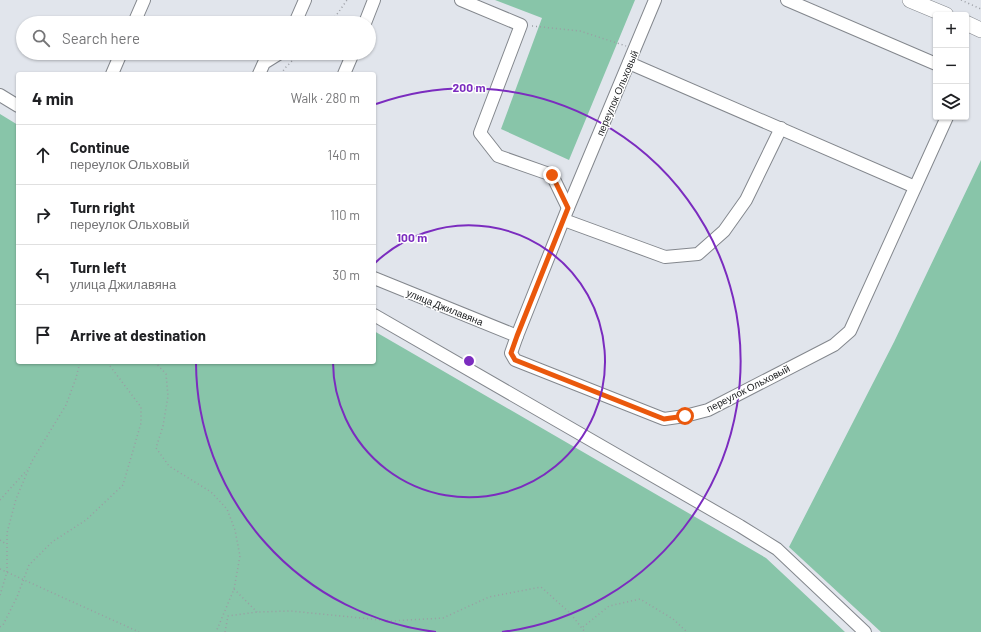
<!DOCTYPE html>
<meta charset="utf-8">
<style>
:root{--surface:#fff;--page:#f2f2f2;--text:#202124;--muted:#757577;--line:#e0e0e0}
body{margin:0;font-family:Barlow,sans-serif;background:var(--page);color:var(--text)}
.controls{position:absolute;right:12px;top:12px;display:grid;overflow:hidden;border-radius:4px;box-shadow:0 1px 3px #0004}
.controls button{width:36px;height:36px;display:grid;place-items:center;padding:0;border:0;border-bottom:1px solid var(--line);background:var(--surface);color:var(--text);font:20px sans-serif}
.stop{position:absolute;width:12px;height:12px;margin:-9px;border:3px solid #ea580c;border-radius:50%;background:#fff}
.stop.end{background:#ea580c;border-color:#fff;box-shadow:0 1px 4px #0008}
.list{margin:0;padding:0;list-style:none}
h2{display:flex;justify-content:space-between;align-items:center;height:52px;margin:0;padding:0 16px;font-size:17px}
h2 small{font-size:13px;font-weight:400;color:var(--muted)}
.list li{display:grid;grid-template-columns:26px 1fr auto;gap:12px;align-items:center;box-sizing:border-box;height:60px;padding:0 16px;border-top:1px solid var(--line)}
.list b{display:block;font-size:15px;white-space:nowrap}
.list p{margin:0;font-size:13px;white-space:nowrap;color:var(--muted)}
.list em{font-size:13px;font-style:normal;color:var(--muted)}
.icon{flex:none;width:22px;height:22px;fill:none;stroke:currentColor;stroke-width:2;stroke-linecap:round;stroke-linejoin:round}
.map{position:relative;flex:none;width:981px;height:632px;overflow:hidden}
.search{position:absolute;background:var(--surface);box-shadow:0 1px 3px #0004;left:16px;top:16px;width:360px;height:44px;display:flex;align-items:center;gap:10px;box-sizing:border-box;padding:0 14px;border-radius:22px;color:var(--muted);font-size:15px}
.panel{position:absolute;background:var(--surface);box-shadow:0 1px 3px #0004;left:16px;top:72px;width:360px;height:292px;border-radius:4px}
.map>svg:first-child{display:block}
.green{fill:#88c5a9}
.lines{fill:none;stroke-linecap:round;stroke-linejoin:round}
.minor-casing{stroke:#83878d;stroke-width:14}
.major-casing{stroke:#83878d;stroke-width:16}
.path{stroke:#9a9da3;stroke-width:1.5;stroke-dasharray:1 3;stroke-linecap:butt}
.minor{stroke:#fff;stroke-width:12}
.major{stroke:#fff;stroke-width:15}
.route{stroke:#ea580c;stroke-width:5}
.ring{fill:none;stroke:#7b2cbf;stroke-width:2}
.labels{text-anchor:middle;stroke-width:3;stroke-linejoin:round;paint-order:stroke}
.street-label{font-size:10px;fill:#1b1d1f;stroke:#fff}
.centre{fill:#7b2cbf;stroke:#fff;stroke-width:2}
.ring-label{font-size:12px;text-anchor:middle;font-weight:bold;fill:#7b2cbf;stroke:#fff;stroke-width:3;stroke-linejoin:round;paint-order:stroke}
</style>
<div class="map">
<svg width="981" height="632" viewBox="0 0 981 632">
<rect width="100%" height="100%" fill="#e1e5ec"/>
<!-- green -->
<g class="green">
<path d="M 495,0 L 635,0 L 569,160 L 501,129 L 542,18 Z"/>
<path d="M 0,114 L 18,125 L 18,362 L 374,362 L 374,331 L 766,558 L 845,632 L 0,632 Z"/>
<path d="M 981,160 L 981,632 L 881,632 L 789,547 L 894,342 Z"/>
</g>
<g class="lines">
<!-- minor casing -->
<g class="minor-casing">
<g id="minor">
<path d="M 461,0 L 521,25 L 480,133 L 498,156 L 552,175 L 568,208"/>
<path d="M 655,0 L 568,208 L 517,336 L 511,353 L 515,360 L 664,419 L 685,416 L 708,410 L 834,345 L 850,331 L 947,117"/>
<path d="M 787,0 L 936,64"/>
<path d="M 134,23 L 144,0"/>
<path d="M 295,23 L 305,0"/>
<path d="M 365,23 L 374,0"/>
<path d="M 629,63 L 915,187"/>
<path d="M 112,74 L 121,53"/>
<path d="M 259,74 L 264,63 L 280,53"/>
<path d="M 344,74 L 353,53"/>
<path d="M 0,95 L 18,106"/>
<path d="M 564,220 L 665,257 L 698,254 L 724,231 L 746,200 L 781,128"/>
<path d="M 374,278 L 517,336"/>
<path d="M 374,315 L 740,526 L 777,549 L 865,632"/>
</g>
</g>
<!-- major casing -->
<g class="major-casing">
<g id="major">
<path d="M 910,0 L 946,15"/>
<path d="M 966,23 L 981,30"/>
</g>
</g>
<!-- path -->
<g class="path">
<path d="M 961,0 L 981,9"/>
<path d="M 329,23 L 338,13 L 347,0"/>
<path d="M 532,26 L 580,31 L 626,46"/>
<path d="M 281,74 L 285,68 L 300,53"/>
<path d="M 155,362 L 166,374 L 168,396 L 163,426 L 156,448 L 169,466 L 211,492 L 227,509 L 235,530 L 240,556 L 234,589 L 216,632"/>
<path d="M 0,500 L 27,470"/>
<path d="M 0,540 L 6,544"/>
<path d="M 0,569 L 139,632"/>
<path d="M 234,589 L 257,612"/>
<path d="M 0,595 L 7,572 L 7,533 L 16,499 L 32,461 L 66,405 L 76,378 L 80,362"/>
<path d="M 0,627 L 3,625 L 17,597 L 29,565 L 52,542 L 86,520 L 123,485 L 141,423 L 141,407 L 107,362"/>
<path d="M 583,627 L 609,606 L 640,599 L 673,619 L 687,632"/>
<path d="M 225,632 L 228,616 L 257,612 L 291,611 L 391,621 L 443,618 L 489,597 L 541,587 L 570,613 L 585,632"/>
</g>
<!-- minor -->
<use href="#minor" class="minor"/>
<!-- major -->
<use href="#major" class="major"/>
</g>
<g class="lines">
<!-- route -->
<path class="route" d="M 552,175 L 568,208 L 517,336 L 511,353 L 515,360 L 664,419 L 685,416"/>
</g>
<!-- distance rings -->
<g class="ring">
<path d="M375 263A136 136 0 1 1 333 362"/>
<path d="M436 632A273 273 0 0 1 196 363M376 104A273 273 0 1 1 502 632"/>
</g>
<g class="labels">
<!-- street labels -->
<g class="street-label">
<text transform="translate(617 93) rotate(-67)" y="4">переулок Ольховый</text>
<text transform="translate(445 307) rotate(22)" y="4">улица Джилавяна</text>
<text transform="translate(748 388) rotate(-27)" y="4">переулок Ольховый</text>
</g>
</g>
<circle cx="469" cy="361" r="6" class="centre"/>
<g class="ring-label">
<text x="469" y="92">200 m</text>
<text x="412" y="242">100 m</text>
</g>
</svg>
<div class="controls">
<button>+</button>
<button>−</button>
<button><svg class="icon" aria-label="layers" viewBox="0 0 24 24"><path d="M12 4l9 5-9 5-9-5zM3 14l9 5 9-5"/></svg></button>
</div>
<div class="stop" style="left:685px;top:416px"></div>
<div class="stop end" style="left:552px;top:175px"></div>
<div class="search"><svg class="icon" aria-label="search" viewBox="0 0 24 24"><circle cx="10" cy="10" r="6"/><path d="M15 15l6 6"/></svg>Search here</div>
<section class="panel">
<h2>4 min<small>Walk · 280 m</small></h2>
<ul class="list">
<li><svg class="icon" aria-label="ahead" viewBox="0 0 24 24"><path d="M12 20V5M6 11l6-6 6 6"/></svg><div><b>Continue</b><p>переулок Ольховый</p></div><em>140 m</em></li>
<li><svg class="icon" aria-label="right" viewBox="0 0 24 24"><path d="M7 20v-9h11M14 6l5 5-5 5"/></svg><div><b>Turn right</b><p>переулок Ольховый</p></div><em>110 m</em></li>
<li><svg class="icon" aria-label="left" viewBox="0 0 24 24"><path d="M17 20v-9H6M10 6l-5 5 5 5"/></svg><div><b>Turn left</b><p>улица Джилавяна</p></div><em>30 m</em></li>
<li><svg class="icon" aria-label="arrive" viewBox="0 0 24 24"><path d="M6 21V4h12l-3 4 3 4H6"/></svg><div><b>Arrive at destination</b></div></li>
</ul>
</section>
</div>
